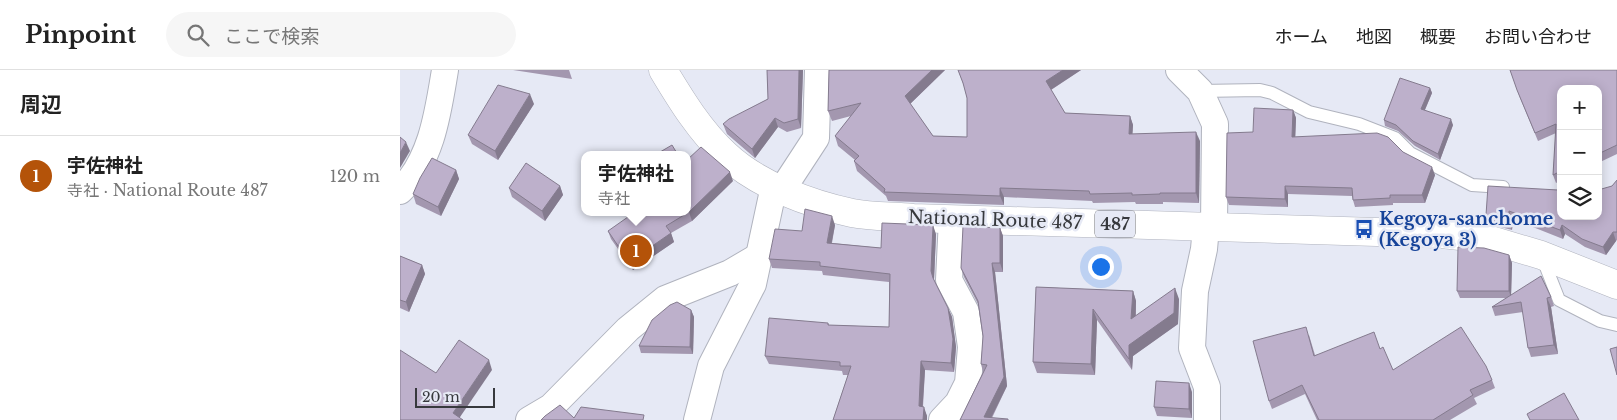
<!DOCTYPE html>
<html lang="ja">
<meta charset="utf-8">
<style>
:root{--surface:#fff;--page:#f6f6f6;--text:#222;--muted:#767676;--line:#e0e0e0;--accent:#b45309}
body{margin:0;font-family:"Libre Baskerville","Noto Sans JP",serif;background:var(--page);color:var(--text)}
.controls{position:absolute;right:15px;top:15px;display:grid;overflow:hidden;border-radius:10px;box-shadow:0 2px 12px #0003}
.controls button{width:45px;height:45px;display:grid;place-items:center;padding:0;border:0;border-bottom:1px solid var(--line);background:var(--surface);color:var(--text);font:25px sans-serif}
.scale{position:absolute;left:15px;bottom:12px;width:80px;box-sizing:border-box;padding-left:5px;border:2px solid #37393d;border-top:0;font-size:14px;line-height:18px;white-space:nowrap;color:#37393d;-webkit-text-stroke:4px #e6e9f5;paint-order:stroke}
.you{position:absolute;left:700px;top:196px;width:18px;height:18px;margin:-12px;border:4px solid #fff;border-radius:50%;background:#1a73e8;box-shadow:0 0 0 8px #1a73e833}
.badge{display:grid;place-items:center;width:32px;height:32px;border-radius:50%;background:var(--accent);color:#fff;font-size:16px;font-weight:700}
.pin{position:absolute;translate:-50% -50%;border:2px solid #fff;box-shadow:0 1px 5px #0006}
.popup{position:absolute;left:181px;top:81px;width:110px;height:65px;box-sizing:border-box;display:grid;place-content:center;border-radius:10px;background:var(--surface);filter:drop-shadow(0 1px 4px #0005);font-size:16px;white-space:nowrap;color:var(--muted)}
.popup b{font-size:19px;color:var(--text)}
.popup::after{content:'';position:absolute;left:50%;top:100%;margin-left:-10px;border:10px solid transparent;border-top-color:var(--surface)}
.list{margin:0;padding:0;list-style:none}
h2{display:flex;justify-content:space-between;align-items:center;height:65px;margin:0;padding:0 20px;font-size:21px}
h2 small{font-size:16px;font-weight:400;color:var(--muted)}
.list li{display:grid;grid-template-columns:32px 1fr auto;gap:15px;align-items:center;box-sizing:border-box;height:80px;padding:0 20px;border-top:1px solid var(--line)}
.list b{display:block;font-size:19px;white-space:nowrap}
.list p{margin:0;font-size:16px;white-space:nowrap;color:var(--muted)}
.list em{font-size:16px;font-style:normal;color:var(--muted)}
.icon{flex:none;width:28px;height:28px;fill:none;stroke:currentColor;stroke-width:2;stroke-linecap:round;stroke-linejoin:round}
.map{position:relative;flex:none;width:1217px;height:350px;overflow:hidden}
header{display:flex;align-items:center;gap:30px;box-sizing:border-box;height:70px;padding:0 25px;background:var(--surface);border-bottom:1px solid var(--line)}
header strong{font-size:24px}
nav{display:flex;gap:28px;margin-inline-start:auto;font-size:18px}
.search{width:350px;height:45px;background:var(--page);display:flex;align-items:center;gap:12px;box-sizing:border-box;padding:0 18px;border-radius:28px;color:var(--muted);font-size:19px}
main{display:flex}
aside{flex:1;background:var(--surface)}
.map>svg:first-child{display:block}
.lines{fill:none;stroke-linecap:round;stroke-linejoin:round}
.lane-casing{stroke:#b0b3be;stroke-width:14}
.street-casing{stroke:#b0b3be;stroke-width:28}
.highway-casing{stroke:#b0b3be;stroke-width:29}
.lane{stroke:#fff;stroke-width:12}
.street{stroke:#fff;stroke-width:26}
.highway{stroke:#fff;stroke-width:28}
.wall{fill:#a397af}
.shaded-wall{fill:#847b8e}
.building{fill:#bdb0cb;stroke:#847b8e}
.labels{text-anchor:middle;stroke-width:5;stroke-linejoin:round;paint-order:stroke}
.shield{fill:#e6e9f5;stroke:#6c6e74;stroke-width:1}
.shield-label{font-size:16px;font-weight:bold;fill:#37393d}
.transit-label{font-size:18px;font-weight:bold;fill:#164399;stroke:#e6e9f5;text-anchor:start}
.street-label{font-size:18px;fill:#37393d;stroke:#e6e9f5}
</style>
<header>
<strong>Pinpoint</strong>
<div class="search"><svg class="icon" aria-label="search" viewBox="0 0 24 24"><circle cx="10" cy="10" r="6"/><path d="M15 15l6 6"/></svg>ここで検索</div>
<nav><a>ホーム</a><a>地図</a><a>概要</a><a>お問い合わせ</a></nav>
</header>
<main>
<aside>
<h2>周辺<small></small></h2>
<ul class="list">
<li><span class="badge">1</span><div><b>宇佐神社</b><p>寺社 · National Route 487</p></div><em>120 m</em></li>
</ul>
</aside>
<div class="map">
<svg width="1217" height="350" viewBox="0 0 1217 350">
<rect width="100%" height="100%" fill="#e6e9f5"/>
<g class="lines">
<!-- lane casing -->
<g class="lane-casing">
<g id="lane">
<path d="M 800,21 L 860,20 L 872,23 L 909,42 L 959,54 L 995,68 L 1010,83 L 1072,115 L 1103,117"/>
<path d="M 1142,187 L 1159,230 L 1200,251 L 1217,255"/>
</g>
</g>
<!-- street casing -->
<g class="street-casing">
<g id="street">
<path d="M 779,0 L 800,21 L 815,54 L 814,157"/>
<path d="M 382,120 L 416,68 L 418,0"/>
<path d="M 0,121 C 32,90 38,42 45,0"/>
<path d="M 806,157 L 804,179 L 795,221 L 792,278 L 807,317 L 807,350"/>
<path d="M 129,350 L 151,337 L 228,259 L 265,229 L 330,203 L 359,186"/>
<path d="M 297,350 L 311,296 L 353,214 L 374,116"/>
<path d="M 542,350 L 558,333 L 568,313 L 571,277 L 566,242 L 549,210 L 552,149"/>
</g>
</g>
<!-- highway casing -->
<g class="highway-casing">
<path id="highway" d="M 263,0 C 281,30 300,61 326,85 C 358,115 410,134 452,143 C 472,147 493,146 513,148 L 1042,164 L 1087,169 L 1141,185 L 1217,215"/>
</g>
<!-- lane -->
<use href="#lane" class="lane"/>
<!-- street -->
<use href="#street" class="street"/>
<!-- highway -->
<use href="#highway" class="highway"/>
</g>
<!-- wall -->
<g class="wall">
<path d="M 113,0 L 169,0 L 172,9 Z"/>
<path d="M 367,0 L 403,0 L 401,58 L 387,62 L 378,57 L 355,88 L 327,64 L 323,54 L 368,29 Z"/>
<path d="M 429,0 L 545,0 L 510,34 L 533,66 L 567,67 L 567,28 L 564,16 L 558,0 L 681,0 L 651,20 L 665,43 L 730,46 L 733,55 L 732,64 L 800,71 L 799,133 L 763,132 L 763,134 L 736,134 L 735,132 L 693,133 L 692,131 L 604,127 L 604,135 L 488,131 L 486,126 L 457,101 L 454,91 L 455,90 L 438,76 L 435,66 L 451,46 L 432,51 L 428,41 Z"/>
<path d="M 1110,0 L 1217,0 L 1217,84 L 1198,93 L 1198,19 L 1161,19 L 1161,110 L 1156,113 L 1153,105 L 1156,63 L 1138,71 L 1120,28 Z"/>
<path d="M 1030,18 L 1032,23 L 1025,40 L 1053,55 L 1040,90 L 1015,76 L 998,61 L 985,56 L 984,50 Z"/>
<path d="M 134,34 L 98,90 L 72,74 L 68,65 Z"/>
<path d="M 893,40 L 896,48 L 895,67 L 1003,82 L 1035,105 L 1025,133 L 993,133 L 993,135 L 955,137 L 953,130 L 952,126 L 888,124 L 888,137 L 829,135 L 826,127 L 853,62 Z"/>
<path d="M 56,100 L 59,109 L 41,146 L 16,134 L 13,124 Z"/>
<path d="M 1217,110 L 1217,170 L 1216,171 L 1206,185 L 1185,177 L 1165,164 L 1163,169 L 1113,149 L 1112,160 L 1089,154 L 1086,145 L 1158,120 L 1161,146 L 1212,116 Z"/>
<path d="M 333,111 L 292,151 L 271,163 L 274,172 L 233,200 L 211,169 L 208,161 Z"/>
<path d="M 160,116 L 163,125 L 145,151 L 112,127 L 109,118 Z"/>
<path d="M 435,155 L 432,173 L 481,178 L 536,164 L 534,210 L 548,238 L 552,247 L 556,277 L 554,302 L 525,300 L 523,337 L 527,346 L 527,350 L 433,350 L 448,305 L 443,305 L 442,301 L 369,294 L 365,286 L 428,253 L 429,255 L 489,257 L 489,212 L 423,205 L 422,201 L 372,198 L 369,189 L 402,161 Z"/>
<path d="M 600,158 L 603,166 L 603,202 L 595,202 L 607,316 L 592,348 L 560,350 L 583,302 L 581,294 L 583,266 L 578,234 L 564,207 L 561,198 Z"/>
<path d="M 1109,185 L 1112,193 L 1111,225 L 1151,227 L 1154,236 L 1151,237 L 1158,284 L 1131,287 L 1128,278 L 1123,242 L 1095,246 L 1092,237 L 1106,228 L 1060,228 L 1057,221 Z"/>
<path d="M 0,186 L 22,195 L 25,204 L 9,242 L 0,238 Z"/>
<path d="M 636,217 L 733,221 L 736,231 L 736,246 L 779,229 L 778,254 L 733,286 L 732,300 L 697,250 L 695,305 L 637,303 L 633,292 Z"/>
<path d="M 291,240 L 294,247 L 293,284 L 241,283 L 239,276 Z"/>
<path d="M 909,265 L 915,285 L 980,279 L 993,300 L 1092,310 L 1095,318 L 1074,328 L 1077,334 L 1050,350 L 917,350 L 905,324 L 872,339 L 869,331 Z"/>
<path d="M 792,322 L 792,348 L 757,346 L 754,337 Z"/>
</g>
<!-- shaded-wall -->
<g class="shaded-wall">
<path d="M 399,0 L 403,0 L 401,58 L 398,49 Z"/>
<path d="M 532,0 L 545,0 L 509,35 L 505,26 Z"/>
<path d="M 663,0 L 681,0 L 649,21 L 646,11 Z"/>
<path d="M 1030,18 L 1032,23 L 1023,44 L 1021,39 Z"/>
<path d="M 130,24 L 134,34 L 98,90 L 95,81 Z"/>
<path d="M 893,40 L 896,48 L 895,75 L 892,67 Z"/>
<path d="M 730,46 L 733,55 L 732,73 L 729,64 Z"/>
<path d="M 375,48 L 378,57 L 355,88 L 352,79 Z"/>
<path d="M 1051,49 L 1053,55 L 1040,90 L 1038,84 Z"/>
<path d="M 796,62 L 800,71 L 799,133 L 796,123 Z"/>
<path d="M 6,72 L 10,81 L 0,98 L 0,83 Z"/>
<path d="M 1032,97 L 1035,105 L 1025,133 L 1022,125 Z"/>
<path d="M 56,100 L 59,109 L 41,146 L 38,137 Z"/>
<path d="M 330,102 L 333,111 L 292,151 L 289,142 Z"/>
<path d="M 160,116 L 163,125 L 145,151 L 142,141 Z"/>
<path d="M 885,116 L 888,124 L 888,137 L 885,129 Z"/>
<path d="M 600,118 L 604,127 L 604,135 L 600,126 Z"/>
<path d="M 1109,141 L 1113,149 L 1112,160 L 1109,152 Z"/>
<path d="M 432,146 L 435,155 L 430,181 L 427,173 Z"/>
<path d="M 533,155 L 536,164 L 534,210 L 536,217 L 531,201 Z"/>
<path d="M 1162,155 L 1165,164 L 1163,169 L 1160,160 Z"/>
<path d="M 600,158 L 603,166 L 603,202 L 600,193 Z"/>
<path d="M 1213,162 L 1216,171 L 1206,185 L 1203,177 Z"/>
<path d="M 271,163 L 274,172 L 233,200 L 229,192 Z"/>
<path d="M 1109,185 L 1112,193 L 1111,228 L 1109,221 Z"/>
<path d="M 592,193 L 595,202 L 607,316 L 590,350 L 584,347 Z"/>
<path d="M 22,195 L 25,204 L 9,242 L 6,232 Z"/>
<path d="M 775,218 L 779,229 L 778,254 L 733,286 L 732,300 L 729,289 L 729,275 Z"/>
<path d="M 733,221 L 736,231 L 735,260 L 731,249 Z"/>
<path d="M 1147,228 L 1151,237 L 1158,284 L 1154,275 Z"/>
<path d="M 548,238 L 552,247 L 556,277 L 554,302 L 551,293 Z"/>
<path d="M 693,239 L 697,250 L 695,305 L 691,294 Z"/>
<path d="M 291,240 L 294,247 L 293,284 L 290,277 Z"/>
<path d="M 89,290 L 92,300 L 58,350 L 53,343 Z"/>
<path d="M 521,291 L 525,300 L 522,345 L 519,336 Z"/>
<path d="M 789,313 L 792,322 L 792,348 L 789,339 Z"/>
<path d="M 524,337 L 527,346 L 527,350 L 523,350 Z"/>
</g>
<!-- building -->
<g class="building">
<path d="M 367,0 L 399,0 L 398,49 L 384,53 L 375,48 L 352,79 L 323,54 L 329,49 L 368,29 Z"/>
<path d="M 429,0 L 532,0 L 505,26 L 533,66 L 567,67 L 567,28 L 563,13 L 558,0 L 663,0 L 646,11 L 665,43 L 730,46 L 729,64 L 796,62 L 796,123 L 760,123 L 760,124 L 732,125 L 732,123 L 690,124 L 689,121 L 600,118 L 600,126 L 484,122 L 485,119 L 454,91 L 459,86 L 435,66 L 461,33 L 428,41 Z"/>
<path d="M 1110,0 L 1217,0 L 1217,75 L 1198,84 L 1198,19 L 1161,19 L 1161,101 L 1153,105 L 1156,54 L 1135,63 L 1117,20 Z"/>
<path d="M 1000,8 L 1030,18 L 1021,39 L 1051,49 L 1038,84 L 1013,71 L 996,55 L 984,50 Z"/>
<path d="M 98,15 L 130,24 L 95,81 L 68,65 Z"/>
<path d="M 854,38 L 893,40 L 892,67 L 977,63 L 988,67 L 1003,82 L 1032,97 L 1022,125 L 990,125 L 990,128 L 953,130 L 952,118 L 885,116 L 885,129 L 826,127 L 827,63 L 853,62 Z"/>
<path d="M 0,67 L 6,72 L 0,83 Z"/>
<path d="M 272,75 L 278,85 L 255,85 Z"/>
<path d="M 301,77 L 330,102 L 289,142 L 266,156 L 271,163 L 229,192 L 208,161 L 235,142 L 287,142 L 287,90 Z"/>
<path d="M 32,88 L 56,100 L 38,137 L 13,124 L 20,108 Z"/>
<path d="M 126,93 L 160,116 L 142,141 L 109,118 Z"/>
<path d="M 1217,110 L 1217,162 L 1213,162 L 1203,177 L 1182,169 L 1162,155 L 1160,160 L 1109,141 L 1109,152 L 1086,145 L 1088,116 L 1158,120 L 1161,119 L 1161,146 L 1198,146 L 1198,120 L 1212,116 Z"/>
<path d="M 405,139 L 432,146 L 427,173 L 481,178 L 482,153 L 533,155 L 531,201 L 533,208 L 548,238 L 553,269 L 551,293 L 521,291 L 519,336 L 524,337 L 523,350 L 433,350 L 451,296 L 440,296 L 440,292 L 365,286 L 369,248 L 428,253 L 428,255 L 489,257 L 490,204 L 420,196 L 420,192 L 369,189 L 375,159 L 402,161 Z"/>
<path d="M 563,156 L 600,158 L 600,193 L 592,193 L 604,307 L 584,347 L 608,349 L 608,350 L 560,350 L 587,295 L 581,294 L 583,266 L 578,231 L 561,198 Z"/>
<path d="M 1058,177 L 1084,178 L 1109,185 L 1109,221 L 1057,221 Z"/>
<path d="M 0,186 L 22,195 L 6,232 L 0,230 Z"/>
<path d="M 1141,206 L 1151,227 L 1147,228 L 1154,275 L 1128,278 L 1121,232 L 1092,237 Z"/>
<path d="M 636,217 L 733,221 L 731,249 L 775,218 L 774,243 L 729,275 L 729,289 L 693,239 L 691,294 L 633,292 Z"/>
<path d="M 277,232 L 291,240 L 290,277 L 239,276 L 252,250 L 270,235 Z"/>
<path d="M 906,257 L 914,286 L 974,262 L 980,279 L 983,277 L 993,300 L 1061,257 L 1086,296 L 1092,310 L 1070,320 L 1073,325 L 1033,350 L 919,350 L 902,315 L 869,331 L 853,271 Z"/>
<path d="M 59,270 L 89,290 L 53,343 L 63,350 L 0,350 L 0,280 L 36,303 Z"/>
<path d="M 1217,277 L 1217,305 L 1210,279 Z"/>
<path d="M 756,311 L 789,313 L 789,339 L 754,337 Z"/>
<path d="M 1164,323 L 1179,350 L 1130,350 L 1127,344 Z"/>
<path d="M 160,335 L 174,348 L 181,337 L 244,345 L 243,350 L 141,350 L 145,346 Z"/>
</g>
<!-- icons -->
<defs>
<g id="bus-bare" transform="scale(1.5)"><path d="M-5-6H5V4H4V6H2V4H-2V6H-4V4H-5ZM-3.5-4V0h7V-4ZM-3.5 1.2v1.5H-2V1.2ZM2 1.2v1.5H3.5V1.2Z" fill="#1a4fb4" stroke="#e6e9f5" stroke-width="2.5" paint-order="stroke"/></g>
</defs>
<g fill-rule="evenodd">
<use href="#bus-bare" x="964" y="159"/>
</g>
<g class="labels">
<!-- shield labels -->
<rect class="shield" x="695" y="140.5" width="40" height="27" rx="4"/>
<g class="shield-label">
<text x="715" y="160">487</text>
</g>
<!-- transit labels -->
<g class="transit-label">
<text x="979" y="155">Kegoya-sanchome<tspan x="979" dy="21">(Kegoya 3)</tspan></text>
</g>
<!-- street labels -->
<g class="street-label">
<text transform="translate(595 150) rotate(2)" y="6">National Route 487</text>
</g>
</g>
</svg>
<div class="controls">
<button>+</button>
<button>−</button>
<button><svg class="icon" aria-label="layers" viewBox="0 0 24 24"><path d="M12 4l9 5-9 5-9-5zM3 14l9 5 9-5"/></svg></button>
</div>
<div class="scale">20 m</div>
<div class="you"></div>
<div class="pin badge" style="left:236px;top:181px">1</div>
<div class="popup"><b>宇佐神社</b>寺社</div>
</div>
</main>
